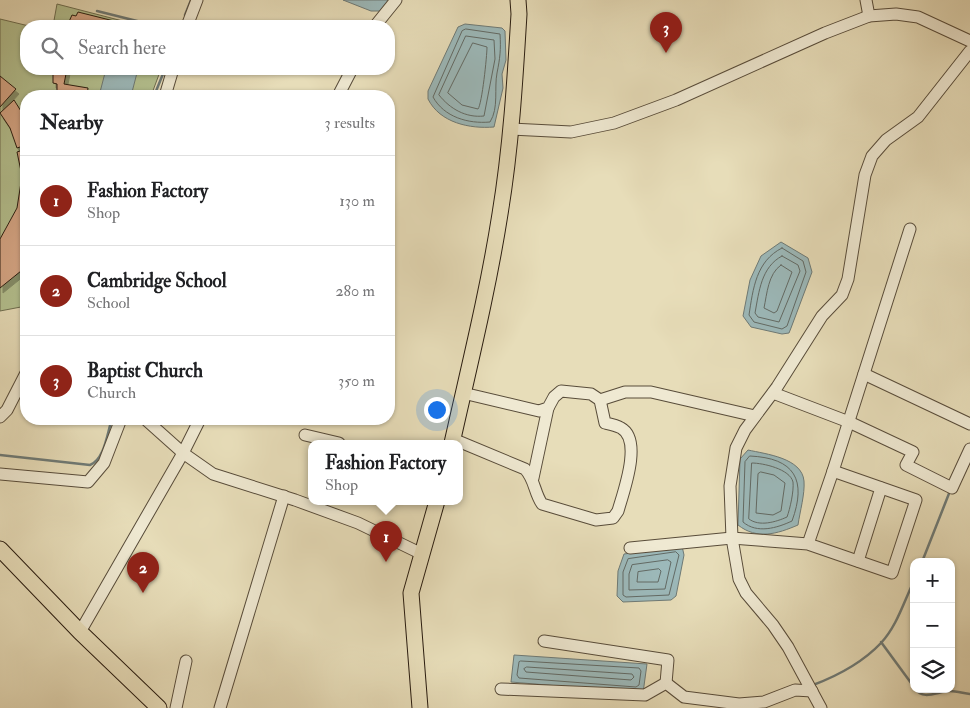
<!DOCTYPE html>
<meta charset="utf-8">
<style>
:root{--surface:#fff;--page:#f6f6f6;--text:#202124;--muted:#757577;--line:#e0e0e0;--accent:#8f2418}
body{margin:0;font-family:"IM FELL Double Pica",serif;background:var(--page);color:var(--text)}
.controls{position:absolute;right:15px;bottom:15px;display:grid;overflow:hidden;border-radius:10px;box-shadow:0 1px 4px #0004}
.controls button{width:45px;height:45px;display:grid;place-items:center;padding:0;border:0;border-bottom:1px solid var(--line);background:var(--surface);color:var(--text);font:25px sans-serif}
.you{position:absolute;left:436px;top:409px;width:18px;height:18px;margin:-12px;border:4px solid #fff;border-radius:50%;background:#1a73e8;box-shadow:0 0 0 8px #1a73e833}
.badge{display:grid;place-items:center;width:32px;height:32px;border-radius:50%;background:var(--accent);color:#fff;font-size:16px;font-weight:700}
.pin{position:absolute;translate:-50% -41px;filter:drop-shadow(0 1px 2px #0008)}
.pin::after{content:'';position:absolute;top:26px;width:18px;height:15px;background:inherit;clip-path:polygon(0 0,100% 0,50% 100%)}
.popup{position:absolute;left:308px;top:440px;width:155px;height:65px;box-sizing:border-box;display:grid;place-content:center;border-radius:10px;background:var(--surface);filter:drop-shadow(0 1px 4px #0005);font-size:16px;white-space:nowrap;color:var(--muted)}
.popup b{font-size:19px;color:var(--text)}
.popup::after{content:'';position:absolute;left:50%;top:100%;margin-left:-10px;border:10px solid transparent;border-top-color:var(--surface)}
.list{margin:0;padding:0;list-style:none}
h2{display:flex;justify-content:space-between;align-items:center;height:65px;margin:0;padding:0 20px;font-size:21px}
h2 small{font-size:16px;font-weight:400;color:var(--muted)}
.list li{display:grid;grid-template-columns:32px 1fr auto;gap:15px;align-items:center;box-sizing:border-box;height:90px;padding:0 20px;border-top:1px solid var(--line)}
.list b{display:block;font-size:19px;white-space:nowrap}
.list p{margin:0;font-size:16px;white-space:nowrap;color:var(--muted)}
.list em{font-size:16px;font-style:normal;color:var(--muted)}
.icon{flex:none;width:28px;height:28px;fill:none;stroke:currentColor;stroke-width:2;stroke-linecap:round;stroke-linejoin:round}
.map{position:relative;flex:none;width:970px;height:708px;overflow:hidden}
.search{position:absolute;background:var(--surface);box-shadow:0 1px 4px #0004;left:20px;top:20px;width:375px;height:55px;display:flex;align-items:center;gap:12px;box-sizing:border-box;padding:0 18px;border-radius:20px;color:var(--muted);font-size:19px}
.panel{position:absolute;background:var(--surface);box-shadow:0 1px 4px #0004;left:20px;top:90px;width:375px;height:335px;border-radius:20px}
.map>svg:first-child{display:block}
.green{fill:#b4c190;stroke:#6e6e50}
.water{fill:#9cb9ba;stroke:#6e7a76}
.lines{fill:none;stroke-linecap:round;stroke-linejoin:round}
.shore{stroke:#626a65;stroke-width:1}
.stream{stroke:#6e7a76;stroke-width:2.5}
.building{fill:#d6a686;stroke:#291c10;filter:url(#shadow)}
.minor-casing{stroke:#584c3a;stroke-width:13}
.major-casing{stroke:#291c10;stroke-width:17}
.minor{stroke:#efe9d2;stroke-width:11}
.major{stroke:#e7ddb9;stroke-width:15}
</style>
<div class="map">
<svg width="970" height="708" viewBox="0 0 970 708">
<defs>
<filter id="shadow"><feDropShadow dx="3" dy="5" stdDeviation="0" flood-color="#0004"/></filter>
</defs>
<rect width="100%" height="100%" fill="#e7ddb9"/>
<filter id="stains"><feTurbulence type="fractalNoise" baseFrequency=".004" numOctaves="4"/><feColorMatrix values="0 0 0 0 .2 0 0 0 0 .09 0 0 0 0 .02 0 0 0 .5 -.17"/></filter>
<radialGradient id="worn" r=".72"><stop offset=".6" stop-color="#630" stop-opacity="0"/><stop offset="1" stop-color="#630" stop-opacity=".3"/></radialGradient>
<!-- green -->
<g class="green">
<path d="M 57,4 L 142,26 L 53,26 Z"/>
<path d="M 0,19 L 29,26 L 26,26 L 26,69 L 161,69 L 151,96 L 26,96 L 26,306 L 0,311 Z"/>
</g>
<!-- water -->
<g class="water">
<path d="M 343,0 L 395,0 L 386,11 L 371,11 Z"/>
<path d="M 465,24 L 502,28 L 505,31 L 506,60 L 502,74 L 503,88 L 494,127 C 470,129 440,123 428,99 L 428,91 L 458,27 Z"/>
<path d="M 106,69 L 138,69 L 131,96 L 99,96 Z"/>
<path d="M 781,242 L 808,258 L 812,272 L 791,328 L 789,333 L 782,334 L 751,327 L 743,316 L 750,280 L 761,256 Z"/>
<path d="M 748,450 C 766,454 802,458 804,481 C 805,494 800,511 798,525 C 777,534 757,540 738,525 L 740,459 Z"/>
<path d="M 682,546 L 684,555 L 676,596 L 671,600 L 623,602 L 617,596 L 618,571 L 624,554 Z"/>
<path d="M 514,655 L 647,664 L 643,693 L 511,682 Z"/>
</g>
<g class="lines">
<!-- shore -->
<g class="shore">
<path d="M 466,29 L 500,34 C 501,50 500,58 497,73 C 494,88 499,108 490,122 C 468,124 444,117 433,97 L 462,31 Z"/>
<path d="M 466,36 L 494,40 L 495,59 L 484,116 C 466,118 450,109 439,95 Z"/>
<path d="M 473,43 L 487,47 C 487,56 482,104 478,109 L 462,105 L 448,93 Z"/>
<path d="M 782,248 L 803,261 L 806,272 L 787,326 L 782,329 L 754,322 L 749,315 C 753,289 756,261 782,248 Z"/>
<path d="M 782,256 L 798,265 L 800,271 L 779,322 L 758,317 L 755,313 C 759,292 761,267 782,256 Z"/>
<path d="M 781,265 L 792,272 L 777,311 L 774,313 L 764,308 C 767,294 768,274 781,265 Z"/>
<path d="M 750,456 C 795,458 807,480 792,521 C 777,528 757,534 743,522 L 745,462 Z"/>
<path d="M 752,463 C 763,463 790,469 793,482 C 794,491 790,509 787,517 C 776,522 759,527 749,519 Z"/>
<path d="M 761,472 L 774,475 L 785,483 L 781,511 L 773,515 L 756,513 L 758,474 Z"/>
<path d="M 676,552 L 679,555 L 669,595 L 626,597 L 623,595 L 623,572 L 628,559 Z"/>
<path d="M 668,560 L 671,562 L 665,589 L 629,590 L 629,574 L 632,565 Z"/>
<path d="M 659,569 L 661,571 L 658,582 L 637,582 L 638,572 Z"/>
<path d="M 521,661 L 639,668 L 641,671 L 639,685 L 636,687 L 519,678 L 517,675 L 519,662 Z"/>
<path d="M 527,667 L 632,674 L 634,677 L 631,680 L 526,672 L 524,669 Z"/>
</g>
<!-- stream -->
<g class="stream">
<path d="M 97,11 L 157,26"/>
<path d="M 185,15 L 191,0"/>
<path d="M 154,96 L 165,69"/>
<path d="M 0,455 L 90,465 C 105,459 107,433 112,419"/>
<path d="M 922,562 L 950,491"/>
<path d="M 881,642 L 914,687"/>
<path d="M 813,685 C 837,676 863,662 881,643 C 897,626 904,601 914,581"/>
<path d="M 915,689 C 924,701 938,691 950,691 C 956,691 963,693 970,694"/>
</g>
</g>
<!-- building -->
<g class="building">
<path d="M 78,12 L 134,26 L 67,26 L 72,15 L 76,16 Z"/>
<path d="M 53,69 L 67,69 L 64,84 L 88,88 L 87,96 L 57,96 L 57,84 L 53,83 Z"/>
<path d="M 0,76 L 16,89 L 0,107 Z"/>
<path d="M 14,100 L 26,119 L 26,145 L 17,148 L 10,128 L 0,113 Z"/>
<path d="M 26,149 L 26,264 L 21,271 L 0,288 L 0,239 L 17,208 L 22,176 L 17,152 Z"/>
</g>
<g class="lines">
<!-- minor casing -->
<g class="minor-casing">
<g id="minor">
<path d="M 866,0 L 869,16"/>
<path d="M 187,26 L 197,0"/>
<path d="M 375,26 L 396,0"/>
<path d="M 165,96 L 173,69"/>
<path d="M 338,96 L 352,69"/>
<path d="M 511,129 L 571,132 L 614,123 L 676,100 L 825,33 L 869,16 L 896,14 L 918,17 L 970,41"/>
<path d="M 864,374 L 970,424"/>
<path d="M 773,393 L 849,422 L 913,452 L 906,465 L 952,488 L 970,449"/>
<path d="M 600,400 L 625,392 L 651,392 L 755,416"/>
<path d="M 0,417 L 7,410 L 26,373"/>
<path d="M 145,419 L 183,453 L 213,474 L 295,500 L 358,523 L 422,554"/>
<path d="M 305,435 L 339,443"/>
<path d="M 453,439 L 525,469 C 535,480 534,492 542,504 L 596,520 L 613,518 L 618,511 C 623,493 643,440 621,428 C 616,425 610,424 605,423 L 600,400 L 591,394 L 561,391 L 554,397 L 548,408 L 539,411 L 463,393"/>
<path d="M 833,471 L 910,229"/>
<path d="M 0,474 L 88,482 L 104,463 L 121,419"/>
<path d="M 533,478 L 548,408"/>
<path d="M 630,548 L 732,538 L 808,544 L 892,573 L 916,500 L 833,471 L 808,544"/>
<path d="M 858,561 L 881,488"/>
<path d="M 80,632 L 183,453 L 200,419"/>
<path d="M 544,641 L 668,660 L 666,683"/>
<path d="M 501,689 L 645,695 L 666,683 L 684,697 L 739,704 L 764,702 L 795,690 L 812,691"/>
<path d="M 176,708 L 186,661"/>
<path d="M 220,708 L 284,496"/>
<path d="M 821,708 L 788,647 L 773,625 L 746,593 L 739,579 L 732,538 L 730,486 L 736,448 L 745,430 L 777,387 L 822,316 L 842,295 L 848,279 L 865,175 L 872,156 L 886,140 L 918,117 L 970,51"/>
</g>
</g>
<!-- major casing -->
<g class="major-casing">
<g id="major">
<path d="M 452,443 C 469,367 488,291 500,214 C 511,147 515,81 519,14 L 518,0"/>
<path d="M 0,549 L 80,632 L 159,708"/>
<path d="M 420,708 L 411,593 L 437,501"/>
</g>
</g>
<!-- minor -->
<use href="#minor" class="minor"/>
<!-- major -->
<use href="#major" class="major"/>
</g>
<rect width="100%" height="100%" filter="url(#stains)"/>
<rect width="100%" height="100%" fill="url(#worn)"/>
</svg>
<div class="controls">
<button>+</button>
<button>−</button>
<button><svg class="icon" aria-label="layers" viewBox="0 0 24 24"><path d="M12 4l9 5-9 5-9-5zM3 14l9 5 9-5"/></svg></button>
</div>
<div class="you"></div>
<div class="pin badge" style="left:386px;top:562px">1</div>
<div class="popup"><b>Fashion Factory</b>Shop</div>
<div class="pin badge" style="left:143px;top:593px">2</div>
<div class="pin badge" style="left:666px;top:53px">3</div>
<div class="search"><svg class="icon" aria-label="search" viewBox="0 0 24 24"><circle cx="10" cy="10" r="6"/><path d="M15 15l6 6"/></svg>Search here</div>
<section class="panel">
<h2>Nearby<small>3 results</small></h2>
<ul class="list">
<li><span class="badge">1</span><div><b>Fashion Factory</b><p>Shop</p></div><em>130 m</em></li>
<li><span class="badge">2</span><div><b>Cambridge School</b><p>School</p></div><em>280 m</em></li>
<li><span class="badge">3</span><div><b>Baptist Church</b><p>Church</p></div><em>350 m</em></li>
</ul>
</section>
</div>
